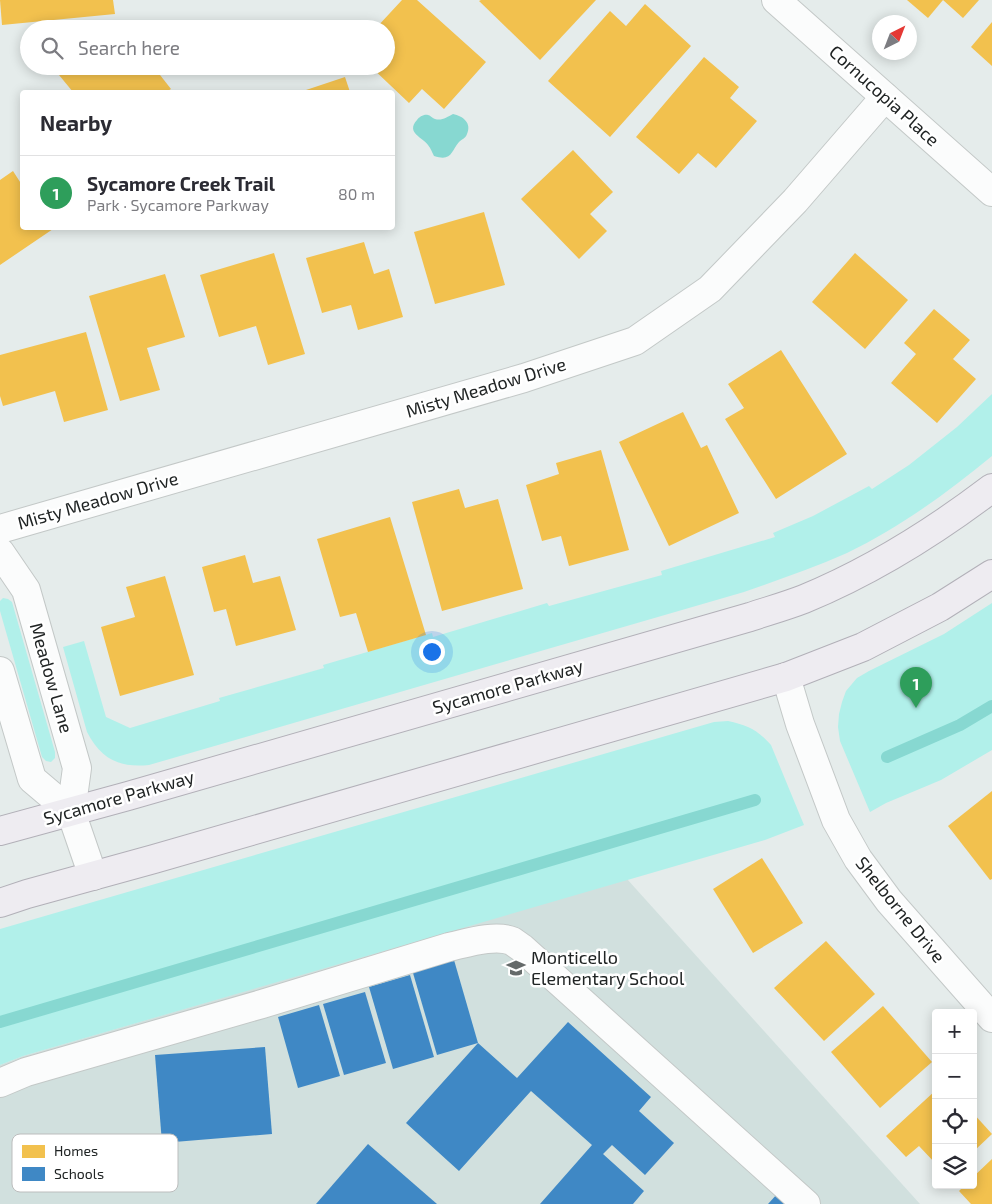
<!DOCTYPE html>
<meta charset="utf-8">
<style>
:root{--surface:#fff;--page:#f7f7f7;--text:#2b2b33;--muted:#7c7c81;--line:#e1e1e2;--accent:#656a6a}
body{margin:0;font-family:"Exo 2",sans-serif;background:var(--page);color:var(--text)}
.controls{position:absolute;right:15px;bottom:15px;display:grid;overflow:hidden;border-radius:5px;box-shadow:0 2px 12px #0003}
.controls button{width:45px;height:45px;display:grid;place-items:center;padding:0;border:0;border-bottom:1px solid var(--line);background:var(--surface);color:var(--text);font:25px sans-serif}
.compass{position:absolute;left:872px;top:15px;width:45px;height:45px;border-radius:50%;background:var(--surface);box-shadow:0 2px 12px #0003;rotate:42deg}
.you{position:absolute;left:431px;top:651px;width:18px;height:18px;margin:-12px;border:4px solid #fff;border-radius:50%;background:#1a73e8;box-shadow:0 0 0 8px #1a73e833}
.badge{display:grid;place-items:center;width:32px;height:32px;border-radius:50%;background:var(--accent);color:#fff;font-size:16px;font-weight:700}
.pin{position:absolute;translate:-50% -41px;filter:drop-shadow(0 1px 2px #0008)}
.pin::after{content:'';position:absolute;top:26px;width:18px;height:15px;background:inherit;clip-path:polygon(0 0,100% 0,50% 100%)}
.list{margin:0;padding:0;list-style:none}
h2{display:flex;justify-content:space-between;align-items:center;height:65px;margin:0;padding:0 20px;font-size:21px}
h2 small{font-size:16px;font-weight:400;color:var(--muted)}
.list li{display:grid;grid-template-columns:32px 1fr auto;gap:15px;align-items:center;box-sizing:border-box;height:75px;padding:0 20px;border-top:1px solid var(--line)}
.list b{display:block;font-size:19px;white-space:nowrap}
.list p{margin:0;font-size:16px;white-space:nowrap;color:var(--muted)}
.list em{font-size:16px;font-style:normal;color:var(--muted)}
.icon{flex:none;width:28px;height:28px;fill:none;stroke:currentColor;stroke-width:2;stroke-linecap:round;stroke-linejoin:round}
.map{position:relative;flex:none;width:992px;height:1204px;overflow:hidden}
.search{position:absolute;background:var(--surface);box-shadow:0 2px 12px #0003;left:20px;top:20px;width:375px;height:55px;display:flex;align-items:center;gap:12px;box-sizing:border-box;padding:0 18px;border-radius:28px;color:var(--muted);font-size:19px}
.panel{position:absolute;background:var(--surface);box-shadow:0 2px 12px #0003;left:20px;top:90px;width:375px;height:140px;border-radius:5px}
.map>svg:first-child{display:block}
.built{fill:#d1e0de}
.green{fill:#b1f0ea}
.water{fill:#87d8d1}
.homes{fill:#f2c14e}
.schools{fill:#3f88c5}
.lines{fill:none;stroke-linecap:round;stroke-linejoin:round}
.stream{stroke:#87d8d1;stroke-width:12}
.minor-casing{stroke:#c3c8c7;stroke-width:30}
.major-casing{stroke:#b2b0b8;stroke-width:30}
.minor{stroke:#fbfcfc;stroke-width:28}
.major{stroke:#eeecf1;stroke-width:28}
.labels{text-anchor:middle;stroke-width:5;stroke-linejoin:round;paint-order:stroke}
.street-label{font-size:18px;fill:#202424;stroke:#fff}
.poi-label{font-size:18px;fill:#202424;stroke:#fff;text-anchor:start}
.key{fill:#fff;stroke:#bcbdbd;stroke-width:1}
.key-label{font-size:14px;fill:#202424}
</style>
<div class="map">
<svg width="992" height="1204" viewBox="0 0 992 1204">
<rect width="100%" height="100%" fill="#e5eceb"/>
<!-- built -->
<path class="built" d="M 627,879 L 920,1204 L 0,1204 L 0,1065 L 23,1056 Z"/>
<!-- green -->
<g class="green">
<path d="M 992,394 L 992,456 C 947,493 899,528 847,553 C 813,568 778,580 744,592 L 149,765 C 119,768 101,759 87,732 L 63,647 L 84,641 L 106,717 L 130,728 L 220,701 L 219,698 L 324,668 L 323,665 L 432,633 L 433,637 L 547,603 L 549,606 L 662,575 L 661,571 L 775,537 L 773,533 L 813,516 L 869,486 L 872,489 L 909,465 L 957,427 Z"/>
<path d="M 3,598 L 8,599 L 12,602 L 55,752 L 55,758 L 51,762 L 46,761 L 42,757 L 0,611 L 0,601 Z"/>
<path d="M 992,603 L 992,750 L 941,780 L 886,803 L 870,812 L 840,741 L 838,727 L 839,714 L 842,702 L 846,691 L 857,678 L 869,671 L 944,634 Z"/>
<path d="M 728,721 C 747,725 758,730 771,745 L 804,825 L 765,840 L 23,1056 L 0,1065 L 0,929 L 714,722 Z"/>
</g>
<!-- water -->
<path class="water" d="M 453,114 C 463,116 472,123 467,134 C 466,138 462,139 459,142 C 451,151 452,162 434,156 C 432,152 431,149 428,145 C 424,138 405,133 417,120 C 419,117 424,114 428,115 C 430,115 432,118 435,119 C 442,121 447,117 453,114 Z"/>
<!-- homes -->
<g class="homes">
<path d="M 0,0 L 113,0 L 115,14 L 2,25 Z"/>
<path d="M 402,0 L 417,0 L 486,62 L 444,109 L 422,89 L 409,103 L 370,66 L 386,66 L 386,29 L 378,29 L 377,27 Z"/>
<path d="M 481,0 L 596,0 L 540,60 L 479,1 Z"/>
<path d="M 907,0 L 943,0 L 928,18 Z"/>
<path d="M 943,0 L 979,0 L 963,18 Z"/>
<path d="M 645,4 L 691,46 L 610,137 L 548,81 L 610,11 L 626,26 Z"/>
<path d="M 992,22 L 992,66 L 971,47 Z"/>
<path d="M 704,57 L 739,87 L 730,98 L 757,121 L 716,168 L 698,153 L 679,174 L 636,137 Z"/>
<path d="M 70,66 L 153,66 L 171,89 L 166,92 L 73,92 L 59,75 Z"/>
<path d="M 345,77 L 350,92 L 304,92 L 303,91 Z"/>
<path d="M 573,150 L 613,192 L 590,214 L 607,231 L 579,259 L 521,199 Z"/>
<path d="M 13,171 L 22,185 L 22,228 L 52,228 L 53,229 L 0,265 L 0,180 Z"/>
<path d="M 484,212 L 505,285 L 435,304 L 414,232 Z"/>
<path d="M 364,242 L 374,274 L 389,269 L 403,317 L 358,330 L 351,305 L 322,313 L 306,258 Z"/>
<path d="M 274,253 L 305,354 L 268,365 L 256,326 L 219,337 L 200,275 Z"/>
<path d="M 855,253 L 908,300 L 865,349 L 812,302 Z"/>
<path d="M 165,274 L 185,337 L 147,348 L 160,390 L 120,401 L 89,296 Z"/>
<path d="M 934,309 L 970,340 L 953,359 L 976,379 L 937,423 L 891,383 L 916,354 L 904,343 Z"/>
<path d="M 86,332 L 108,410 L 64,422 L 55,391 L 3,406 L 0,396 L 0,355 Z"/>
<path d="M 781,350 L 847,454 L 776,499 L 725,419 L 744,408 L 728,384 Z"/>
<path d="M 683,412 L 701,448 L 707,445 L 739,513 L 669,546 L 619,442 Z"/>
<path d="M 601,450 L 629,550 L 569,566 L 561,536 L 542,541 L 526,485 L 559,474 L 556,463 Z"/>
<path d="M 459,489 L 465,508 L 498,499 L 523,589 L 442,611 L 412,502 Z"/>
<path d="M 390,517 L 426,635 L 368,652 L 356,613 L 340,617 L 317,539 Z"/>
<path d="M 245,555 L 253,583 L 280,576 L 296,630 L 236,646 L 226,609 L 214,612 L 202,567 Z"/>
<path d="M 165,576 L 194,675 L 120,696 L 101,627 L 135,617 L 126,587 Z"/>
<path d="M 992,791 L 992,879 L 990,880 L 948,826 Z"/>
<path d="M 762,858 L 803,923 L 753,953 L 713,889 Z"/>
<path d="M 826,941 L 875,994 L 824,1041 L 774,988 Z"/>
<path d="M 883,1006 L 932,1062 L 880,1108 L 831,1052 Z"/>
<path d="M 936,1090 L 936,1164 L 919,1146 L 906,1157 L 886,1136 Z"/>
<path d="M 973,1113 L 992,1134 L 973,1152 Z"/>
<path d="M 992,1159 L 992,1204 L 971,1204 L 959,1191 L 965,1185 L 973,1185 L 973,1177 Z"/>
</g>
<!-- schools -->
<g class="schools">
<path d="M 454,960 L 478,1043 L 437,1055 L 413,973 Z"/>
<path d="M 410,975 L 434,1057 L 393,1069 L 369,987 Z"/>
<path d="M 365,992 L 386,1063 L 344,1075 L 323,1004 Z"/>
<path d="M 319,1005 L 340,1076 L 298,1088 L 278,1017 Z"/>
<path d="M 568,1022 L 651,1097 L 639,1111 L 674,1143 L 645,1175 L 612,1145 L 603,1154 L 644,1191 L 633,1204 L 540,1204 L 592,1145 L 531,1091 L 459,1171 L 406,1123 L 478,1043 L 517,1078 Z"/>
<path d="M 265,1047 L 272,1134 L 162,1143 L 155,1055 Z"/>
<path d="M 368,1144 L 437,1204 L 316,1204 Z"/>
<path d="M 778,1193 L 791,1204 L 768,1204 Z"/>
</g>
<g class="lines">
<!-- stream -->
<g class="stream">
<path d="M 887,757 L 960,725 L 992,706"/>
<path d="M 0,1022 L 755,800"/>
</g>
<!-- minor casing -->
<g class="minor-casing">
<g id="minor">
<path d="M 776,0 L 992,192"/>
<path d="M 0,529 L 524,378 L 635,341 L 710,289 L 795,201 L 885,97"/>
<path d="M 0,552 L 26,590 L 77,768 L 71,812 L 93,876"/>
<path d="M 0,671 L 32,779 L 71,812"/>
<path d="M 786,677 L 800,724 L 836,820 L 858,859 L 889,901 L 992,1018"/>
<path d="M 0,1083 L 26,1072 L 262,1004 L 449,947 C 467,943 495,934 512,941 C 515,943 519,946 522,948 L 806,1204"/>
</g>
</g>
<!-- major casing -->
<g class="major-casing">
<g id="major">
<path d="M 0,831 L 128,796 L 750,617 C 768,611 786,606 804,599 C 872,571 934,532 992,488"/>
<path d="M 0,903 L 27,894 L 154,859 L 786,677 L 863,647 L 940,607 L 992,574"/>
</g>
</g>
<!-- minor -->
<use href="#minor" class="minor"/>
<!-- major -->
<use href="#major" class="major"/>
</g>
<!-- icons -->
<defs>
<g id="school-bare" transform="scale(1.5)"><path d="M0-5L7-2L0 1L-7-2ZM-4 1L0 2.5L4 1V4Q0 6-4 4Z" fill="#656a6a" stroke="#fff" stroke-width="2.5" paint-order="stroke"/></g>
</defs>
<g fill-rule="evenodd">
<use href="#school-bare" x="516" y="968"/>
</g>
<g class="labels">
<!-- street labels -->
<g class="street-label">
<text transform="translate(884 96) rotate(42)" y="6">Cornucopia Place</text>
<text transform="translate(486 388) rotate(-17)" y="6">Misty Meadow Drive</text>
<text transform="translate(98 501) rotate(-16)" y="6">Misty Meadow Drive</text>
<text transform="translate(51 678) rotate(74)" y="6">Meadow Lane</text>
<text transform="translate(508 687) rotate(-16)" y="6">Sycamore Parkway</text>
<text transform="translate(119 798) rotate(-16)" y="6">Sycamore Parkway</text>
<text transform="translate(900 910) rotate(51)" y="6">Shelborne Drive</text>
</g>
<!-- poi labels -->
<g class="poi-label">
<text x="531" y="964">Monticello<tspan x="531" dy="21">Elementary School</tspan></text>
</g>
</g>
<!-- legend -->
<rect x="12" y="1134" width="166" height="58" rx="8" class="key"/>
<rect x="22" y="1145" width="23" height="13" fill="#f2c14e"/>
<rect x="22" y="1167" width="23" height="14" fill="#3f88c5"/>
<g class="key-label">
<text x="54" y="1156">Homes</text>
<text x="54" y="1179">Schools</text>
</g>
</svg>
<div class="controls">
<button>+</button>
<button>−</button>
<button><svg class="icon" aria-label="locate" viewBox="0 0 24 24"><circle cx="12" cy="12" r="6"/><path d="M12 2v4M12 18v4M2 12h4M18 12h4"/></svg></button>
<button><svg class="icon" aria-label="layers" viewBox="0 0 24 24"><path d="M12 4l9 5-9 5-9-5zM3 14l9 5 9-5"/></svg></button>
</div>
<svg class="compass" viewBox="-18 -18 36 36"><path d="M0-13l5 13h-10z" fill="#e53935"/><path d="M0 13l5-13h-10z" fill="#7c7c81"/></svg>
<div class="you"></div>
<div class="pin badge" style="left:916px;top:708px;background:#2e9e5b">1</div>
<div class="search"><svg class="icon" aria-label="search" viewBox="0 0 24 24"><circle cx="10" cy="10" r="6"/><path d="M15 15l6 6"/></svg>Search here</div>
<section class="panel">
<h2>Nearby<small></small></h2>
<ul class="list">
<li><span class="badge" style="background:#2e9e5b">1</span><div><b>Sycamore Creek Trail</b><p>Park · Sycamore Parkway</p></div><em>80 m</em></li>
</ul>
</section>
</div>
